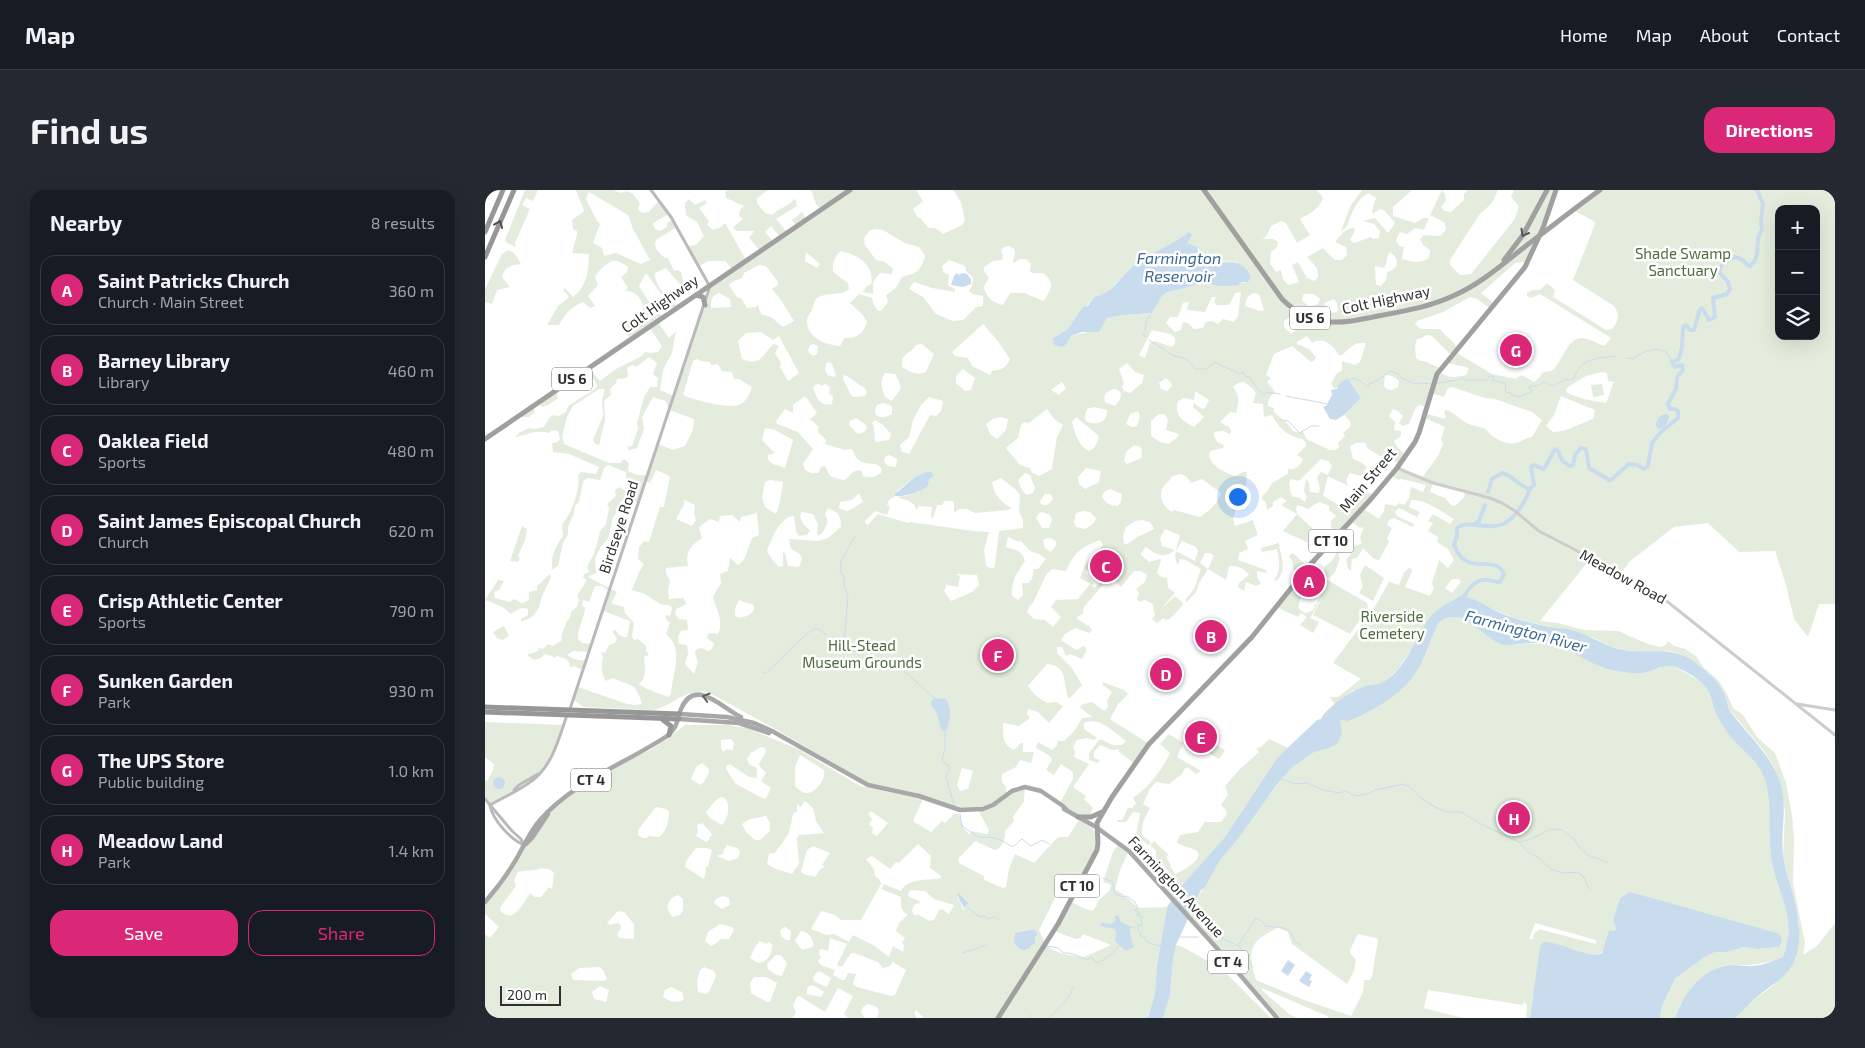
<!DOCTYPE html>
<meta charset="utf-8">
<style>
:root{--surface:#171b24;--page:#242831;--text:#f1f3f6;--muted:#9ea1a6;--line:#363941;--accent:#db2777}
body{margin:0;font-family:"Exo 2",sans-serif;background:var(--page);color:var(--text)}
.controls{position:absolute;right:15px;top:15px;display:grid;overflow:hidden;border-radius:10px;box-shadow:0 5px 20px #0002}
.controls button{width:45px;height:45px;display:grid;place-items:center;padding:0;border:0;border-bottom:1px solid var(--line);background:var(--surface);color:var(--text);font:25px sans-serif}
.scale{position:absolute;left:15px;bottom:12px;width:61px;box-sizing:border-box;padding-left:5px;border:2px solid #303030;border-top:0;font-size:14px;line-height:18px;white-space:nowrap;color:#303030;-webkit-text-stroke:4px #fff;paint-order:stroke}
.you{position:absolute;left:752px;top:306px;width:18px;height:18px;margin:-12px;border:4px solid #fff;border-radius:50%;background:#1a73e8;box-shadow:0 0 0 8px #1a73e833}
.badge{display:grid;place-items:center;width:32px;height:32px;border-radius:50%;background:var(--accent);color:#fff;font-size:16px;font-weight:700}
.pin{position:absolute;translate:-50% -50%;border:2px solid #fff;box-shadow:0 1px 5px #0006}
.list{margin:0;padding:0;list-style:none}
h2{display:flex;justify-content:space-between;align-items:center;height:65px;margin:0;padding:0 20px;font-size:21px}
h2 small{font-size:16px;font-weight:400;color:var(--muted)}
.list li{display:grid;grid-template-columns:32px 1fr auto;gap:15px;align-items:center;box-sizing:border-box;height:70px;margin:0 10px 10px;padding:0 10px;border:1px solid var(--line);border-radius:15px}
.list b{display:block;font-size:19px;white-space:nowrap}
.list p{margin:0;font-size:16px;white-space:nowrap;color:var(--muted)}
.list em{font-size:16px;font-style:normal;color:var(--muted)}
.actions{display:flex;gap:10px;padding:15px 20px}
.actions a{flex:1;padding:11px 0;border:1px solid var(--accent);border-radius:15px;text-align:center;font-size:18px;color:var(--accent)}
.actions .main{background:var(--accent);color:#fff}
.icon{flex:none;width:28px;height:28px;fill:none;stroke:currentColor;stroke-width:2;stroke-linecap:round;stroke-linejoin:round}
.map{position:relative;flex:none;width:1350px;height:828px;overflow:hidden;border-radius:15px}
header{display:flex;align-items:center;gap:30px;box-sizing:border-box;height:70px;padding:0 25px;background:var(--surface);border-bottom:1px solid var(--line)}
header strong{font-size:24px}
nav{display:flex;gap:28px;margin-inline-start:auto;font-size:18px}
.intro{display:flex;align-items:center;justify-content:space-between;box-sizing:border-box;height:120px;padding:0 30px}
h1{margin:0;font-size:35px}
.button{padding:12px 22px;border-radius:15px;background:var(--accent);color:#fff;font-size:18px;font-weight:700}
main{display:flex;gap:30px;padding:0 30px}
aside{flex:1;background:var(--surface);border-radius:15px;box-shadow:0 5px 20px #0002}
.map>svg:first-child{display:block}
.green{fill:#e4eddd;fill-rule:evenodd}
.water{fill:#c9dced}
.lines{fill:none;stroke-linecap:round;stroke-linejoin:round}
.stream{stroke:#c9dced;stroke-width:1}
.river{stroke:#c9dced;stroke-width:4}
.tertiary{stroke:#cdcdcd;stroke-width:3}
.secondary{stroke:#bababa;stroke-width:3}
.primary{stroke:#a8a8a8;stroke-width:4.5}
.trunk{stroke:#a0a0a0;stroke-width:5}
.motorway{stroke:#979797;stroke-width:5}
.oneway{stroke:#4f4f4f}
.oneway2{stroke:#575757}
.oneway3{stroke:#606060}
.labels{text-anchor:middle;stroke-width:5;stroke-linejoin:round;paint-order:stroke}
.shield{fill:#fff;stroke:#6e6e6e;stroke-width:1}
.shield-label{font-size:14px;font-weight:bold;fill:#303030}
.park-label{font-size:15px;fill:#4e6d3c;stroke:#fff}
.street-label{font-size:15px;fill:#303030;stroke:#fff}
.water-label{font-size:16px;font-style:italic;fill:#3b6a94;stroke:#fff}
</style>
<header>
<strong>Map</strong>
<nav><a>Home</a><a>Map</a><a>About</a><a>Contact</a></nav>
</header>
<div class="intro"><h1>Find us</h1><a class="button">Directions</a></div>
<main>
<aside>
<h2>Nearby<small>8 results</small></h2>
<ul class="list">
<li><span class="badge">A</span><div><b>Saint Patricks Church</b><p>Church · Main Street</p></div><em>360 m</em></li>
<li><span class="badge">B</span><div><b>Barney Library</b><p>Library</p></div><em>460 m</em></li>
<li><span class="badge">C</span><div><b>Oaklea Field</b><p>Sports</p></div><em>480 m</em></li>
<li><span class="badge">D</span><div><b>Saint James Episcopal Church</b><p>Church</p></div><em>620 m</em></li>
<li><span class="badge">E</span><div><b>Crisp Athletic Center</b><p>Sports</p></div><em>790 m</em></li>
<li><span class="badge">F</span><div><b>Sunken Garden</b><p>Park</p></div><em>930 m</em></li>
<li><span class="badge">G</span><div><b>The UPS Store</b><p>Public building</p></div><em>1.0 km</em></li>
<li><span class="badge">H</span><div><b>Meadow Land</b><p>Park</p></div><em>1.4 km</em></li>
</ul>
<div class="actions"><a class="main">Save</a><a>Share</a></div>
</aside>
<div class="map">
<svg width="1350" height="828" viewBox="0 0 1350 828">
<rect width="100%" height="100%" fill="#fff"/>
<!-- green -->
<g class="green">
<path d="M 40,0 L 53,0 L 48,11 L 41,8 L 37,15 L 45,19 L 30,53 L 31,57 L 22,53 L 20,50 Z"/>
<path d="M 91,0 L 128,0 L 136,3 L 142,1 L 148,4 L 155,13 L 153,19 L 157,23 L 164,22 L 174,10 L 184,24 L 168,33 C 168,38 171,40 175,41 L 182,37 L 182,33 L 187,30 L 192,37 L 171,50 C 168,58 174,63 180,68 L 183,68 L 189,81 L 193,80 L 196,82 L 200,100 L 181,78 L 170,83 C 169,96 184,109 193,117 L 190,119 L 181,111 L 162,84 L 160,85 L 154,96 L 164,112 L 178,127 L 174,130 L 175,135 L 184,148 L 191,141 L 187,163 L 178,180 L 175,200 L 189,206 L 224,97 L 247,79 L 240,71 L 224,71 L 214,76 L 203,57 L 212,54 L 219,46 L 212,32 L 201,25 L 200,13 L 204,9 L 210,15 L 220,10 L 222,13 L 214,18 L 224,31 L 222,35 L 228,40 L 236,37 L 240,33 L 261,70 L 275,61 L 264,48 L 269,41 L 251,41 L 248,37 L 258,29 L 254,26 L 255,20 L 259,16 L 241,8 L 240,2 L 243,0 L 283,0 L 272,8 L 272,13 L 280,23 L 287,25 C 293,18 303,17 309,9 L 311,10 L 312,16 L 291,29 L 302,42 L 311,36 L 307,30 L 317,22 L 321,29 L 336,19 L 331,14 L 326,0 L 431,0 L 438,11 L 428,19 L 433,28 L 435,28 L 444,38 L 450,38 L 458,44 L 477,35 L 480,31 L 476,12 L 468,0 L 832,0 L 838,8 C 834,20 825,23 815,29 L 825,45 L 812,53 L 801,33 L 796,31 L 786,36 L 781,47 L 777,49 L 788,49 L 793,52 L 792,57 L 786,62 L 785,73 L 791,82 L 796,80 L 798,89 L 803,95 L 814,92 L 807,75 L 813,72 L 822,88 L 830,91 L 833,87 L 832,78 L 822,67 L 838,58 L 850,70 L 857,70 L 862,65 L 861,57 L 850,52 C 855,46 860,38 869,38 L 870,41 L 865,50 L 869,53 L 886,47 L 888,49 L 894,48 L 895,41 L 889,34 L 878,31 L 890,28 L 903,43 L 910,33 L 900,21 L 895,19 L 888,24 L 887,21 L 891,8 L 883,3 C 871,10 866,25 861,38 L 856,41 L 866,15 L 877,0 L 927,0 L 908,17 L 908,26 L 930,33 L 939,28 L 944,28 L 939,40 L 930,38 L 922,44 L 915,42 L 911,50 L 914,56 L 919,57 L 917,69 C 928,72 934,74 944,68 L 945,60 L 938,55 L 935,49 L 939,45 L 955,46 L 961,40 L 960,33 L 945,25 L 957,0 L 960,4 L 961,11 L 956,17 L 959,21 L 966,22 L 979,10 L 979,4 L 983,0 L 1013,0 L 1007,13 L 994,25 L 965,70 L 965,75 L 975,85 L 986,84 L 1029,30 L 1033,20 L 1033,15 L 1026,7 L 1029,0 L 1071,0 L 1043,71 L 1030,73 L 996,103 L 1009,113 L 1005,118 L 992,109 L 985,107 L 958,122 L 932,131 L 930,134 L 936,139 L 955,139 C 961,147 969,151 973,159 L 972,163 L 1007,184 L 1031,189 L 1036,185 L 1049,192 L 1055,187 L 1057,183 C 1061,181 1065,182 1068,180 C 1077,172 1082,148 1097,148 C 1103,148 1113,154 1119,156 L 1126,148 L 1055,104 L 1046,108 L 1042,106 L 1042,103 L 1047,100 L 1055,100 L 1062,93 L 1070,100 L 1068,107 L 1121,140 L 1127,139 C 1134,131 1135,125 1129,116 L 1088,90 L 1109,37 L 1110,32 L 1088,20 L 1115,0 L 1350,0 L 1350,414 L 1334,414 L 1323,447 L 1309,429 L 1301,395 L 1290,361 L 1254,362 L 1223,333 L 1189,337 L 1144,372 L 1136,384 L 1105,369 L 1055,431 L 1073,433 L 1099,440 L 1133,441 L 1163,454 L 1175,457 L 1181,455 L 1183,451 L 1189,456 L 1200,459 L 1212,467 L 1218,477 L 1234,491 L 1242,504 L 1248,518 L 1258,525 L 1272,547 L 1290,563 L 1301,593 L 1307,625 L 1309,648 L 1308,693 L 1320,753 L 1318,765 L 1332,756 L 1350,733 L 1350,828 L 1249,828 L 1274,806 L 1289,795 L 1310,770 L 1313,754 L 1314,732 L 1298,666 L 1300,622 L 1296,596 L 1289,577 L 1279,561 L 1243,518 L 1240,505 L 1224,484 L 1196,464 L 1185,461 L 1155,462 L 1139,460 L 1125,456 L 1109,448 L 1029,428 L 975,406 L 952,421 L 914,478 L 901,491 L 888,497 L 881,496 L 867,501 L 850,515 L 845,507 L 853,507 L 876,489 L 848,473 L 891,415 L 904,392 L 914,395 L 919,382 L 924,378 L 927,379 L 927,381 L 920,397 L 945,406 L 949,398 L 947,393 L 954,370 L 963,378 L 969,370 L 963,359 L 952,352 L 953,347 L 943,341 L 948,333 L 943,331 L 948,324 L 965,334 L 969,329 C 957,322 940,309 926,310 L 924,317 L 935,322 L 932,327 L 914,318 L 910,322 L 912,326 L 929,334 L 928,337 L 909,328 L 904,330 L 902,335 L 907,338 L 902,348 L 904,352 L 894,370 L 889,369 L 878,358 L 872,368 L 867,369 L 866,381 L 863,379 L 861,370 L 866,364 L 862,361 L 859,363 L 854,363 L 853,366 L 855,368 L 850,382 L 844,388 L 838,385 L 840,376 L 847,371 L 852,362 L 843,354 L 847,350 L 855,356 L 863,350 L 871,356 L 877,353 L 875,347 L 879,337 L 875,338 L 865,331 L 853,343 L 846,338 L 846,331 L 851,326 L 844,320 L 844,316 L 835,312 L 830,314 L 823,319 L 813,315 L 811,318 L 812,324 L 841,351 L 834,358 L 798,341 L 812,324 L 796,315 L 802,311 L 796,307 L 788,312 L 788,316 L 782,320 L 781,312 L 777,310 L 777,306 L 783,300 L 787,293 L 803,284 L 803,279 C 811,280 815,276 818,269 L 812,265 L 821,256 L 821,253 L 818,249 C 804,247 793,238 787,225 L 779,227 L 778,214 L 768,213 L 771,203 L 768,199 L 759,192 L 753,193 L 748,197 C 755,205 754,213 751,223 L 745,222 L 735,232 L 744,237 L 746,241 L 745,244 L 738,241 L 729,242 L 729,246 L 732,252 L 739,255 L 738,258 L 725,261 L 724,267 C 728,277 740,283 750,286 L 758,282 L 762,282 L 761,294 L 763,317 L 751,319 L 748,328 L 750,336 L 768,330 L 773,345 L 760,351 L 763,359 L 754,363 L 753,370 L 781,380 L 782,383 L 772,381 L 772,387 L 776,394 L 771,396 L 761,392 L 759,401 L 753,397 L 754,393 L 764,385 C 760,379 751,375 744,376 L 741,390 L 723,379 L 714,393 L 711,402 L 702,412 L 700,410 L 709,399 L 716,379 L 701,370 L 695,369 L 693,375 C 687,365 693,356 695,345 L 680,339 L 675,348 L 677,356 L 690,360 C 680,369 671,365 661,357 L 656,363 L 656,365 L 664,372 L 675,369 L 676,370 L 672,383 L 676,387 L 682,388 L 683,398 L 690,403 L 674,421 L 690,406 L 697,412 L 698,415 L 685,429 L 681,430 L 678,428 L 672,433 L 667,429 L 670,425 L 668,416 L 669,416 L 666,412 L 666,413 L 659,410 L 655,412 L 652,409 L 654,403 L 651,399 L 660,392 L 662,385 L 656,381 L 649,381 L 636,397 L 627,388 L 623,389 L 599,417 L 598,421 L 599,423 L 592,427 L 592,429 L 604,436 L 607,440 L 604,443 L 590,438 L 580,444 L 576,450 L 591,460 L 599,456 L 602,460 L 597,469 L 585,464 L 581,466 L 577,457 L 572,457 L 572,463 L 587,478 L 597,495 L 584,509 C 577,496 585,476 562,474 L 543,496 L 551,506 L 562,513 L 571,512 L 578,516 L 564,533 L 553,522 L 543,519 L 542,524 L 545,528 L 534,536 L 519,533 L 518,534 C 518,546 517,554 529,560 L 536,553 L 538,553 L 538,562 L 549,562 L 546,573 L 535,570 L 531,577 L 517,584 L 517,592 L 521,597 L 521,605 L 540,597 L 539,611 L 528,627 L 529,631 L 520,641 C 521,647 517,659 510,660 L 490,651 L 473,669 L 474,673 L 499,686 L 499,690 L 518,698 L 521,697 L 524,679 L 530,664 L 549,673 L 573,647 L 583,647 L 594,630 C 599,633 607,637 610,642 C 617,657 593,691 586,705 L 574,700 L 554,740 L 562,756 L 569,761 L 583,765 L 599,767 L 626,755 L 598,744 L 596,748 L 591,749 L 569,741 L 585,711 L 600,719 L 608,721 L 615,709 L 625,700 L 626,695 L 618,692 L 628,662 L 634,653 L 644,661 L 635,680 L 630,699 L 642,707 L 653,718 L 682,717 L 672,775 L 670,803 L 663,828 L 439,828 L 431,820 L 429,823 L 432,828 L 392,828 L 394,822 L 392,817 L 383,814 L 378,817 L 376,822 L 380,828 L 363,828 L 359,824 L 368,806 L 353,798 L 340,822 L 314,806 L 312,807 L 308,815 L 311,823 L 307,828 L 13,828 L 0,823 L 0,744 L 5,748 L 14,737 L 0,724 L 0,712 L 65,621 L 75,611 L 135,573 L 165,560 L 183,548 L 200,535 L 242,535 L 262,538 L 315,560 L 375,596 L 438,609 L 428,631 L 446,642 L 457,631 L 460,633 L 469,624 L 474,624 L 479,639 L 485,645 L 486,641 L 502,644 L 504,640 L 493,620 L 482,621 L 431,603 L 383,593 L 292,540 L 223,502 C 200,498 189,515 168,520 L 98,517 L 88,509 L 93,497 L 142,514 L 150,515 L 157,514 C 150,490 145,497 128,488 L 121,491 C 116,484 116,475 118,468 L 116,462 L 120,463 L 124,455 L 130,453 L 132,449 L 127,441 L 131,440 C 133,445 137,447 142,447 L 145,431 L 118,421 L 124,401 L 117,396 L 110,396 L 104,412 L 98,410 L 97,416 L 100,417 C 100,429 92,437 93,449 L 97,453 L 107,454 L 104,462 L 88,461 L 82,465 L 89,469 L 101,471 L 98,480 L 89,476 L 85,478 L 84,472 L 81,469 L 72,466 L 69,468 L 67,466 L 60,464 L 56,468 L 49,470 L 42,465 L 53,461 L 54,458 L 58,459 L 63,454 L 68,456 L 77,450 C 75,443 81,438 81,432 L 85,428 L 86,422 L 92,417 L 94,410 L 92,406 L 102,390 L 98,387 L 99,384 L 104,382 L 102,377 L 110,362 L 109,360 L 111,358 L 115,341 L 121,334 L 124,318 L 122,314 L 131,306 L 130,300 L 134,297 L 142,302 L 149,301 L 151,293 L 141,289 L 141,282 L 123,275 L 119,278 L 115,290 L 102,288 L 98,292 L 94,312 L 90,316 L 89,323 L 83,337 L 83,344 L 78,353 L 73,376 L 67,380 C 66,367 70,356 78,346 L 77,334 C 86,325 96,298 93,285 L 96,282 L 111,284 L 114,277 L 84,264 L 68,262 L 67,253 L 73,252 L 75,249 L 73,241 L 67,240 L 64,243 C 52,239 42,245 30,247 L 35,242 L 45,238 L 50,239 L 59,237 L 65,227 L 69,225 L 74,226 L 81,222 L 83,216 L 110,199 L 112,195 L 109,189 L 104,189 L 84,200 L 80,195 L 71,200 L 73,208 L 65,214 L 58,217 L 52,213 L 48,216 L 50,222 L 44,227 L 31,227 L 19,234 L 144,147 L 136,136 L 158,121 C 159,110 151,100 140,101 L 143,98 L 136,87 L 142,82 L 143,77 C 140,75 136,72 132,71 C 125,69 113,81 110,87 L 113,95 L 103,106 L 110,116 L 105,118 L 98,112 C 87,116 79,125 74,135 L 62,135 L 73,116 L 84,107 L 78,100 L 80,98 L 88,107 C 103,95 103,81 104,64 L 87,63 L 92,45 L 92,41 L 88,39 L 87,30 L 99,21 ZM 104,2 L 143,25 L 148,39 L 165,70 L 156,74 L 131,63 L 119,66 L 117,58 L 108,53 L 115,34 L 112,31 L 101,9 ZM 1294,19 L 1331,19 L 1331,146 L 1294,146 ZM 286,36 L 295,47 L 288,51 L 280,42 ZM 390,39 L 398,40 L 420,53 L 434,57 L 440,66 C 436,81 432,83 417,87 L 411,98 L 401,105 L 403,112 L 396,121 L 393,121 L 389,115 L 387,108 L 374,104 L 365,113 L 378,125 L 382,132 C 378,144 371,149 359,148 L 355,156 C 341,155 321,148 322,130 C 322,126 325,124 327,120 C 328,117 329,112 331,109 C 340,101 356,107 364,99 L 363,93 L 348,82 C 348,73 349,66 356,61 C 373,65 390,75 386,94 L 381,97 L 378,102 L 388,104 L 388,92 L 395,83 L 407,84 L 408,79 L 400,72 L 391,70 L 380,55 L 379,48 L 385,40 ZM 701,46 L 701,53 L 714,59 L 714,65 L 725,71 L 752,72 L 761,93 L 756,92 L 754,94 L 733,96 L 720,93 L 683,102 L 677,106 L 667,123 L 639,125 L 622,128 L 607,141 L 586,146 L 582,154 L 568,148 L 583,139 L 609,107 L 621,104 L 646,78 ZM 524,56 L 529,59 L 530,63 L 528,72 L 529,73 L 535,69 L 541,69 L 546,74 L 545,81 L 547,83 L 558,83 C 571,94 566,98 559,111 L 539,103 L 525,103 L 518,115 C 508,113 500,107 499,96 L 504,88 L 499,81 L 499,77 L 508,71 L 517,70 L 518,66 L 516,60 L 519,57 ZM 321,62 L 335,74 L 332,78 L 320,71 ZM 905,62 C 915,69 914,79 902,82 L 901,90 L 896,96 L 891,95 L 890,76 L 899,78 C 903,73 901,66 905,62 ZM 464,70 L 480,76 L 481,81 L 488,88 L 487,96 L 484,101 L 488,104 L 498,106 L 498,116 L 491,117 L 478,130 L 468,131 L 451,124 L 438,107 L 424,99 L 429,92 L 447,98 L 470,102 L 470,99 L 463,95 L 464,85 L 458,82 L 457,76 ZM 274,75 L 281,76 L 293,92 L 293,95 L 287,99 L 296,110 L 309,131 L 298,137 L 286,127 L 276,124 L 273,115 L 270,117 L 262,118 L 256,108 L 252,107 L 244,95 L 249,91 L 257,88 L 259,83 ZM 756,102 L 753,126 L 749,132 L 738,129 L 733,134 L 727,131 L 721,132 L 718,138 L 709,139 L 703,133 L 698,132 L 696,140 L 690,142 L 681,133 L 685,127 L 693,127 L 698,113 L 704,112 L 702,120 L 720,122 L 727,107 L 731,107 L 729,112 L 732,115 L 743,115 L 746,112 L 750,103 ZM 234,103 L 245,109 L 246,117 L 226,118 C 226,110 226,106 234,103 ZM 768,103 L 774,104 L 779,120 L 775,121 L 760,116 L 762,108 ZM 821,104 L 829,104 L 835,109 L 833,114 L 825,117 L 817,111 L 818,105 ZM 849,109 L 852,113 L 853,121 L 848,123 L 842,119 L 839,113 ZM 807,126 L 814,130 L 815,137 L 806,144 L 799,137 L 799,131 ZM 498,134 L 512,150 L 525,169 C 521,178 516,180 507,181 L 505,185 L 487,176 L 483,168 L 470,166 L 467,162 ZM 164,137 L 177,156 L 173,162 L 165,163 L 160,162 L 157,166 L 131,179 L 115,191 L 104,178 ZM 667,140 L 685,144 L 690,148 L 690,154 L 687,157 L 670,151 L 665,153 L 660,168 L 654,165 ZM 276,142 L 288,150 L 294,146 L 314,183 L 303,191 L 295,177 L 296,173 L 290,163 L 294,156 L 289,154 C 276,165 277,177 257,169 L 253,151 L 261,143 ZM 941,145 L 947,146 L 967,166 L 961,172 C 970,176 975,175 984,178 L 981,185 C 969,188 964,188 954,182 L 955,178 L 939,171 L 935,171 L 931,168 L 930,156 L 932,149 L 937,148 ZM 822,146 L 827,153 C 838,146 848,155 854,165 L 857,165 C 865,158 870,151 881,153 L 875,172 L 870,175 L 857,171 L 857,180 L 851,184 L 846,194 L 850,199 L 864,190 L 876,208 L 859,225 L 865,231 L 866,236 L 858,243 L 860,246 L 853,253 L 854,257 L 851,260 L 845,260 L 823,250 L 821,248 L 817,240 L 815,243 L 808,241 L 804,235 L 789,222 L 789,218 L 783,216 C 783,209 785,206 790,202 L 782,192 L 786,188 L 781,185 L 789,164 L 807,156 L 826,172 L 829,171 L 831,167 L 824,159 L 812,154 L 812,152 ZM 328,154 L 333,156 L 332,164 L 328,166 L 324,163 L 323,160 L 325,155 ZM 437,154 L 449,164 L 441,182 C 433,186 425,182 417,177 C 416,161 425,166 431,155 ZM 164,167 L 172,173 L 168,184 L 173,188 L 172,197 L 165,197 L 159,207 L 152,233 L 153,239 L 147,256 L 142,257 L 144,260 L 152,258 L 159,239 L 157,227 L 168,207 L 181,211 L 184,220 L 209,229 L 208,240 L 200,256 L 188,260 L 173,254 L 163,285 L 152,285 L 143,281 L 144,273 L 139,269 L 135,273 L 124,273 L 79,254 L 77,247 L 82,227 L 88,216 L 114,199 L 120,199 L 117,210 L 118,226 L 108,250 L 110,254 L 114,255 L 120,230 L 119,211 L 126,205 L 125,199 L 131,193 L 132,189 L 142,188 L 143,185 L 142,178 L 148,175 L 151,177 ZM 212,169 L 216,171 L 225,172 L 226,175 L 233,174 L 237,181 L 247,182 L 249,189 L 254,189 L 267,197 C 265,204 262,210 256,214 C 248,220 208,210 198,205 L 208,171 ZM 343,172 L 347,174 L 351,185 L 349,187 L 343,185 L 340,180 L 341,174 ZM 642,173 L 650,182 L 659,185 L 657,193 L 645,203 L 639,201 L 637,197 L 639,193 L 634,179 ZM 478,179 L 490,188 L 486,200 L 480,201 L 471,193 L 471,186 ZM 1117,182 L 1122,183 L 1123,191 L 1129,192 C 1125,199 1125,206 1121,213 L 1099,209 L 1082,203 L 1081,200 L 1083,197 L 1101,186 ZM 400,183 L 410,184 L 414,191 L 416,198 L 407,211 L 400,207 C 397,198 394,191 400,183 ZM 359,185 C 366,186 370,194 379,197 L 382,202 L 380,206 L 368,207 C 363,202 363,196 358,190 ZM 900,185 L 907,186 L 914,191 L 913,197 L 907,200 L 902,199 L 899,196 ZM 681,188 L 686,193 L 687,196 L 682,201 L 676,199 L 674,193 ZM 577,192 L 581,198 L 574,205 L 566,200 ZM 333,194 L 337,196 L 340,194 L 345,197 L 344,204 L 348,206 L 347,214 C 335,217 332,208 328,198 L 330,195 ZM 967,197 L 1000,208 L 1010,209 L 1047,222 L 1057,230 L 1047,247 C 1041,248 1037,251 1031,253 C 1023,256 1005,247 1002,240 C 995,236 989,237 982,233 C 974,229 970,222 960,220 L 959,223 L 961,227 L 959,229 L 940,223 L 938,227 L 960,237 L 956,248 L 958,254 L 953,266 L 936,289 L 912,278 L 905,285 L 913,290 L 916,289 L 941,295 L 938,302 L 926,297 L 924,308 L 919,315 L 914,313 L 911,316 L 900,314 L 899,321 L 894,329 L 877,318 L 889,305 L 877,300 L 871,301 C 870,308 865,316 858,317 L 838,306 L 843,286 L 863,296 L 861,290 L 865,283 L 876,286 L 882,277 L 877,273 L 868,269 L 865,257 C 870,252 875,252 881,253 L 882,258 L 895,266 L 908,269 L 912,273 L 921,265 L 912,257 L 909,251 L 916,246 L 916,241 L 909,240 L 910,232 L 904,226 L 908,219 L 913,221 L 918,226 L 914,233 L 917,236 L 924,234 L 930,219 L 934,215 L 941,217 L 946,203 L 959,207 L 963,198 ZM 629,199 L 633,200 L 636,204 L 635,209 L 630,216 L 620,212 C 618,204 621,202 629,199 ZM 710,201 L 724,210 L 720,218 L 717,219 L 709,213 L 708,217 L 719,227 L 709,237 C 698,231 688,225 693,211 L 699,208 L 709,210 ZM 1076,206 L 1110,220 L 1108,229 L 1078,241 L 1068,242 L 1061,236 L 1069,225 ZM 319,207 L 321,207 L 332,223 L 325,229 L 334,237 L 333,242 L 341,250 L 340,254 L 360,260 L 367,259 C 374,276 377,271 393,275 L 397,279 L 396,283 C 390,287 386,288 378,286 L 377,282 L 374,280 L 368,282 L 360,290 L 353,289 L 345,286 L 340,276 L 336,277 L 333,283 L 326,283 L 320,280 L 318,274 L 328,259 L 313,242 L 292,234 L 291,231 L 300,219 L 308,223 L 308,215 ZM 444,207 L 458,211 L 456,221 L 451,226 L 445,225 L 424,264 L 417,262 L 415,255 L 424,247 L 428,230 L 436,215 ZM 398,213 L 405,215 L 407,217 L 407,224 C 401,227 396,229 391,225 L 390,220 L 392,215 ZM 609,217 L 622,220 C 623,233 611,236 601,231 L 600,226 L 602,219 ZM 562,219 L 569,229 L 578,235 L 572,247 L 567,279 L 554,286 L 547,283 L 545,278 L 535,275 L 521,258 L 533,248 L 536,235 L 539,232 L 544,233 ZM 653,221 L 655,226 L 652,236 L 647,237 L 641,234 L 645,224 ZM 674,224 L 680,224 L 683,230 L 681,240 L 694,244 L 692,248 L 683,254 L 675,252 L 666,246 L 666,231 ZM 516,227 L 523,229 L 521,240 L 512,249 L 505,244 L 501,234 L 508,229 ZM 591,227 L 614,246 C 613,252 610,259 604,261 C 593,256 590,243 587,232 ZM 371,228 L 381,235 L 382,238 L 379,242 L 373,244 L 364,235 L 365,231 ZM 390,230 L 398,235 L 406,244 L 404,250 L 392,252 L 390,251 L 389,237 L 387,233 ZM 280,238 L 290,240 L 308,250 L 300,278 L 288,274 L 283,270 L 283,265 L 290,263 L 277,250 ZM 649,255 L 656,257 L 657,262 L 656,268 L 642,274 L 639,271 L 641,262 ZM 404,265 L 412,269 L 411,277 L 403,276 L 399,272 L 400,267 ZM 836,269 L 843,271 L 847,276 L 843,285 L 836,282 L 832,287 L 835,298 L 834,303 L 825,302 L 824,293 L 821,289 L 819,301 L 822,307 L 820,312 L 813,307 L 808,307 L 805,301 L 804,292 L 807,289 L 814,291 ZM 601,278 L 616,281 L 614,292 L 600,299 L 594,294 L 593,287 ZM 171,280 L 185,286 L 179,317 L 175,317 L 164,352 L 159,351 L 154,357 L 153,369 L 159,374 L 154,382 L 147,400 L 160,404 L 175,414 L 186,416 L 187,419 L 185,426 L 181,425 L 181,429 L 185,433 L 181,444 C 200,459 187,484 186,504 L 183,507 L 162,499 L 154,494 C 162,487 160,478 159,467 L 164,465 L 161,461 L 161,456 L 153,449 L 149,450 L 147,446 L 149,433 L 140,423 L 139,417 L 127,414 L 127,411 L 132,402 L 103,387 L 111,383 L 110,369 L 116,356 L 123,349 L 128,327 L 134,320 L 136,311 L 146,309 L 154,313 L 161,291 L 165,293 ZM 540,283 L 545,285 L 550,298 L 548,303 L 541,305 L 536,298 L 533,290 ZM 696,284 L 702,287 L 706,293 L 717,289 L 736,303 C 733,313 724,321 715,327 L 689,320 L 687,322 C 678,317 672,305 679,296 C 682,292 685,291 687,286 ZM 430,287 L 447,288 L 444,290 L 443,296 L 424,305 L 412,307 C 420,310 431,311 431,321 L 434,316 L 447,317 L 446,327 L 448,328 L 452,315 L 457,315 L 460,311 L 467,311 L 469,313 L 469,323 L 474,319 L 482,319 L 490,323 L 523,320 L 526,318 C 515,311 509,304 507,292 L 516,288 L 530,299 L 535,305 L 534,322 L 538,330 L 538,338 L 514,341 L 510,374 L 509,378 L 505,378 L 501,376 L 499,360 L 504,342 L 488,341 L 425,332 L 423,333 L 393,324 L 383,335 L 381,334 L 380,331 L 390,321 L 402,325 L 405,317 L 402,315 L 404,310 L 410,306 L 413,300 ZM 285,290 L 298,292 L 295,312 L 291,324 L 280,317 L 277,308 L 280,292 ZM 948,293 L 978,301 L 980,306 L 970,316 L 966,315 L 960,308 L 945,302 ZM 625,299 L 637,304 L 636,312 L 633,316 C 625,316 620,313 617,306 L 620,301 ZM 374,303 L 378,312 C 372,315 369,319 362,321 L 354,318 L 355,312 L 367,310 ZM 560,304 L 566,304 L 568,309 C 564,314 562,317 556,314 L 555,311 ZM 199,310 L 210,315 L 209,323 L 211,330 L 207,336 L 191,329 L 199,315 ZM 343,318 C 353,322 356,325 356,337 L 343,348 L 333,351 L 304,349 L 306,359 L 315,364 L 317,369 L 314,377 L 303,376 L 300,363 L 298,362 L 298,376 L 294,377 L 286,368 L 282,361 C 286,350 295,326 309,326 L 311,341 L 314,346 L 322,345 L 325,340 L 318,334 L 315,326 L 317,322 L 328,324 L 333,334 L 332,344 L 334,346 L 338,342 L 343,332 L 340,324 ZM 598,321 L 605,322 L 611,328 L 609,333 L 600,339 L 591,337 L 589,332 L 591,323 ZM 557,322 L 565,325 L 567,330 L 564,338 L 557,338 L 551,328 L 554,323 ZM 272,323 L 274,345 L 267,348 L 259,370 L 253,375 L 245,368 L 243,381 L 235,384 L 236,393 L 228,407 C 232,422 239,430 233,444 L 227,443 L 223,444 L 222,448 L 229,454 L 227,458 L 224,461 L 216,458 L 211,460 L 210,463 L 213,472 L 209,484 L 200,474 L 203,464 L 202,455 L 194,454 L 193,447 L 196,441 L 203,440 L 202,430 L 194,429 L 190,424 L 191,419 L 202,414 L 198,408 L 184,409 L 183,400 L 185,391 L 181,383 L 181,378 L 203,376 C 200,362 206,355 217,348 L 214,337 L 225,329 L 234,332 L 235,326 L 247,325 L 255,332 L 256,327 ZM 657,330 L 665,332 L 669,339 C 664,342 659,344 654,346 C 648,349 646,354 639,354 L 638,346 L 641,337 L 650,331 ZM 523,347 L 534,352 L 535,350 L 545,361 L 554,364 L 561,369 L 553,379 L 549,379 L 547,389 L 543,393 L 537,393 L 538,405 L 533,410 L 527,406 C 526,392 532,382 540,371 C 537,361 530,359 521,357 ZM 565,348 L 571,351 L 571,355 L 566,362 L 560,358 L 558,351 L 559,349 ZM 615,350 L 618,355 C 613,361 610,365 604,370 C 599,374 598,382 595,388 L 605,394 L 593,409 L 571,410 L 566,417 L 576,427 L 568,437 L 560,430 L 549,429 L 542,422 L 545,415 L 548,413 L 561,385 L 567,379 L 581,381 C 590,362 594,358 615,350 ZM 697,351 L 711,357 L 713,361 L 710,371 L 691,361 ZM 720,363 L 725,363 L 729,366 L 723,379 L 715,373 ZM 603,379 L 616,392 L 609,398 L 607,395 L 609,394 L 600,382 ZM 470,384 L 492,385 L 494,395 L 487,402 L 466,411 L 459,401 L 463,391 L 462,395 L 473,397 L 475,386 ZM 967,389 L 974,389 L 976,392 L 967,403 L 960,398 ZM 254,410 L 269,415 L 269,420 C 264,426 258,429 250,426 L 250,419 ZM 246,549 L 249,553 L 248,560 L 242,559 L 238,562 L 236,557 L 236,550 ZM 276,557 L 280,558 L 281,562 L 274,574 L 275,577 L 281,583 L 276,591 L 286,598 L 281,608 L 279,609 L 251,594 L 241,579 L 241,576 L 245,574 L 264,587 L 272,588 L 272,578 L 264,574 L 262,569 L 266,563 ZM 315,565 L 339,580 C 341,589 331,604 320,603 C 316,602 313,599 310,596 L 310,577 ZM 217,573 L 224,579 C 224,586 220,590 216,595 L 206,589 L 211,577 ZM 477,578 L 488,581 L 483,599 L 475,601 L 472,595 ZM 236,607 L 240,608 C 246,616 243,629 237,635 L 225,628 L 221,622 L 231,610 ZM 319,612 L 321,612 L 328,618 L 331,631 L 339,643 L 314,645 L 312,648 L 314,674 L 307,684 L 291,679 L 282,674 L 284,664 L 290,663 L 304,643 L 308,624 L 312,621 L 312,614 L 316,617 ZM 171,617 L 181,619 L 184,622 C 184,630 182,641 175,646 C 173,648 166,646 163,646 L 162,648 L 158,648 L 153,645 L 153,640 ZM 386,621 L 403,633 L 392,646 L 387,643 L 388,638 L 384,634 L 387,629 L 383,624 ZM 281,626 L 285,633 L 285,641 L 275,650 L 270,650 L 261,642 L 257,634 L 265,629 ZM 217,633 L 227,644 L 223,651 L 221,652 L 211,646 L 213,641 L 212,635 ZM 433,654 L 446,666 L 445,678 L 456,686 L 456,688 C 444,691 423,687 416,701 L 399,694 L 396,699 L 416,707 C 416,716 415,720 423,725 L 414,733 L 411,741 L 420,748 L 417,753 L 419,755 L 418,762 L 408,756 L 404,767 L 390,756 L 368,745 L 364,752 L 349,744 L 341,745 L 326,739 L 336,721 L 350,725 L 356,730 L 376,730 L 396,694 L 395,690 L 390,686 L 389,679 L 381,669 L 387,666 L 405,679 L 411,672 L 414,673 ZM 242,655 L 252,658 L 255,662 L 253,668 L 244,671 L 232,666 L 238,664 L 239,660 ZM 328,656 L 345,663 L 337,675 L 340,677 L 335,679 L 330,687 L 318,684 L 316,681 L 322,660 ZM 211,658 L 222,658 L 227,660 L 223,676 L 220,678 L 221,681 L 219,689 L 200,677 L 201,671 ZM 56,678 L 64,679 L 69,683 L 67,699 L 64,697 L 56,707 L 50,707 L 45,703 C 39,712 28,736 15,720 L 16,716 L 31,696 L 29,690 L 33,682 C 42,679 48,682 56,678 ZM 427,700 L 440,701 L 449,709 L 469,715 L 464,724 L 457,719 L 454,720 L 449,730 L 445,731 L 432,724 L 430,726 L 427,721 L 429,715 L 436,712 L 423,706 L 424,701 ZM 474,703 L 484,712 L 478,720 L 476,713 L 472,707 ZM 193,705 L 198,709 L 198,720 L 195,725 L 188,727 C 179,720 182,708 193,705 ZM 238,706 L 244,708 L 245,715 L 237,719 L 229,713 L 231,709 ZM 133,721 L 139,722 L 149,734 L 149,749 L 134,748 L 132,744 L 136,738 L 136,735 L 133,733 L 125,735 L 122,733 ZM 235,734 L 247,737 L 249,740 L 244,749 L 236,749 L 230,754 L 226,756 L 220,751 L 223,742 ZM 300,737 L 306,741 L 305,750 L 301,750 L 296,746 L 295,740 ZM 316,741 C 324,742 329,749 328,757 L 317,760 L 310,751 ZM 345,748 L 362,754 L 352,775 L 357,777 L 366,763 L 369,763 L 393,772 L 398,778 L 405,776 L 408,772 L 421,780 L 410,805 L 406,806 L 372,797 L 368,794 L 371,784 L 363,783 L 360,790 L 357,790 L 348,785 L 350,780 L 336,775 L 333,771 L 336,767 L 334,764 L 334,760 L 337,759 L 343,761 ZM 275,751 L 282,754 L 283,752 L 287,754 C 288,763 282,773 273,773 L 265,768 L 270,757 ZM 291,765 L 296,765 L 302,773 L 297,786 L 291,785 L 283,779 L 282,774 ZM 114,777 L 118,780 L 122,789 L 119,791 L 88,790 L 86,784 L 94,778 ZM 219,777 L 229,781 L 231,786 L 224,802 L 221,804 L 213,802 L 212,791 L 215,780 ZM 334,781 L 346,788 L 342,797 L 329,791 L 328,787 L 332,782 ZM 269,787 L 281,787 L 292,793 L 285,812 L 282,812 L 266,803 L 265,793 ZM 328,795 L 339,802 L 336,807 L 322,804 L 322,800 L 324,796 ZM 115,796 L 124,800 L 121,812 L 109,809 L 107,802 ZM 186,797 L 197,802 L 199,809 C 193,814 183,812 178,806 L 180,800 Z"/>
<path d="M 24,60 L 30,64 L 36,74 C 26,75 20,76 17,87 L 25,97 L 12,100 L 7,114 L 0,112 L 0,99 L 17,64 Z"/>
<path d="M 1117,194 L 1119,205 L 1108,207 L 1106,195 Z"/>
<path d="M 37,336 L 42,339 L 40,350 L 33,366 L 35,368 L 33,372 L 25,371 Z"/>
<path d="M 793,352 L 795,356 L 794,357 C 798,369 801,382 791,391 L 789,390 C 797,378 794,372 792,359 L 777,362 L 776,358 L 791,354 Z"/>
<path d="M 807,363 C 814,366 816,373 823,377 L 816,385 L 808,379 L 808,373 L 804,366 Z"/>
<path d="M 880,375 L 899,388 L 888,411 L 874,403 L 878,397 L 875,385 Z"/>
<path d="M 65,384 L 66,387 C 63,395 58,402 56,410 C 53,422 49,428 36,432 L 36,429 L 43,425 L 43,419 C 37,416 31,420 26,424 L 18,417 L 0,410 L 13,390 L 19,391 L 14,400 L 9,402 L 10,408 L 25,412 L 29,409 L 37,413 L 44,410 L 44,402 L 52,400 L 52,396 Z"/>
<path d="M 834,385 L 882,413 L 883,418 L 865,444 L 828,425 L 845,393 L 825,428 L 834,432 L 828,443 L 815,435 L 822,427 L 816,423 L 813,427 L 791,417 L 809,394 L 819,401 L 826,394 L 829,396 L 831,393 L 830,392 L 835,388 ZM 838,390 L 843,393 L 837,404 L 835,403 L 836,405 L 831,415 L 829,414 L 830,417 L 827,421 L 820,423 L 817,421 L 818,420 L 816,421 L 813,417 L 816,408 L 818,408 L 817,407 L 820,400 L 822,401 L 827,398 L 833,400 Z"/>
<path d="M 971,426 L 983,431 L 1020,455 L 1062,453 L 1080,454 L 1174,479 L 1183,473 L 1217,492 L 1227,505 L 1231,523 L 1269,564 L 1281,586 L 1294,685 L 1304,730 L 1303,752 L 1298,767 C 1277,776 1259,775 1237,776 L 1195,815 L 1190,828 L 1175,828 L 1177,816 L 1190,789 L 1218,768 L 1230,762 L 1242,762 L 1260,757 L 1272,759 L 1294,757 L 1135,708 L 1128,730 L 1131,739 C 1123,751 1122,767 1105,764 L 1048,807 L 1045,828 L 1041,828 L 1042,815 L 1039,812 L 1038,815 L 943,800 L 939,818 L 978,828 L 844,828 L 842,826 L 777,798 L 777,800 L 804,824 L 812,828 L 792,828 L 704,727 L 707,718 L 737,666 L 798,588 L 801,578 L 855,537 L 855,531 L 938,459 L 954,432 L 961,427 ZM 1050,733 L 1111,750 L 1111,754 L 1054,739 L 1049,744 L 1048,749 L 1044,749 ZM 793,738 L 803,742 L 807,754 L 862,794 L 869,781 L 871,770 L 865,763 L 865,760 L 873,744 L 891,748 L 893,750 L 887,786 L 885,790 L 879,790 L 878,802 L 866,826 L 819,810 L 771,790 C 762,761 764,751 793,738 Z"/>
<path d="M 19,436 L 24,446 L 18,450 L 12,448 L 8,442 Z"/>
<path d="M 618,492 L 639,500 L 643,504 L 633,514 L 625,529 L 664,554 L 650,574 L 633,561 L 635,559 L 627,560 L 615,555 L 609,562 L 609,568 L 615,570 L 613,573 L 604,570 L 604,563 L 614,550 L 618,550 L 627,555 L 637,555 L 641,551 C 628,542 615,526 599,533 L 599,539 L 612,548 L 609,550 L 601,548 L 592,550 L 588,557 L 590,562 L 589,567 L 604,574 L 588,597 L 601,606 L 599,609 L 608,618 L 606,623 L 609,625 L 593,627 L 575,613 L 588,589 L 588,582 L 576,574 L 569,585 L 561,580 L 567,570 L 565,566 L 551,558 L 553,552 L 567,560 L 572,555 L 573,551 L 579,551 L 590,540 L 597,528 L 608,527 L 595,518 L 596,515 L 607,512 L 619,521 L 623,517 L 622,511 L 627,502 L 617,494 Z"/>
<path d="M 0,532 L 79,535 L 68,563 L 54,583 L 5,615 L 0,609 L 0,591 L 2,591 L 8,580 L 9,574 L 0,567 Z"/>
<path d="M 684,544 L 698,553 L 692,567 L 716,581 L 711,584 L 702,577 L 699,580 L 697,584 L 684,594 L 671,592 L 665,599 L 658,614 L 665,618 C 660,626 656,636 657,645 L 666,652 L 663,655 L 651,645 L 655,623 L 648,622 L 641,632 L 632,632 L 632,630 L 637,630 L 643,618 L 647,618 L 651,613 L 648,608 C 664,597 677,580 685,563 L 675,554 Z"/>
<path d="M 722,549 L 731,554 L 725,563 L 716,558 Z"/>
<path d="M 784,549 L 803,558 L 792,568 L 740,647 L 688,708 L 681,701 L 689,688 L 671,667 L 671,661 L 665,655 L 669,651 L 684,665 L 681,667 L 686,675 L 685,676 L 690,684 C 696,682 723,667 710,660 C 704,656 698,658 692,652 L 695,645 L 713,642 L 720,632 L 736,632 L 742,624 L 741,620 L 736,615 L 743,605 L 740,596 L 754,580 L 774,562 L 771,558 L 776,557 Z"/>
<path d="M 731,555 L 740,560 L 734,569 L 725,564 Z"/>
<path d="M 691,755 L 698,757 L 737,779 L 786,828 L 678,828 L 685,805 L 688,770 Z"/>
</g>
<!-- water -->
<g class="water">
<path d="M 704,42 L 707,45 L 702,53 L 712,57 L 714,65 C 718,67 722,70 725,71 C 743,76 755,64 766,87 L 763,92 L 756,92 L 753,95 L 742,96 L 733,96 L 720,93 L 683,102 L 677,106 L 667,123 L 639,125 L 622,128 L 614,142 L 597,142 L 586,146 L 582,154 L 577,157 L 569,155 L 568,148 L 583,139 L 598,117 L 603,116 L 609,107 C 629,102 631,92 645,79 C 662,63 687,56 704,42 Z"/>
<path d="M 472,83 L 474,85 L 477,83 L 482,84 L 486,89 L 486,94 L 478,97 L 466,95 L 469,86 Z"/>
<path d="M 861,189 L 864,190 L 876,208 L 859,225 L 851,230 L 845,229 L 838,217 L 841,216 L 847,205 L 846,200 L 852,199 L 854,194 Z"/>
<path d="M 1181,224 L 1184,226 C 1184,232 1179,239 1173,239 L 1171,235 C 1171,229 1175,225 1181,224 Z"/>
<path d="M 442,282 L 446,282 L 449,285 L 444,290 L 443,296 C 435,302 420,307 410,306 L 410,304 L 430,287 Z"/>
<path d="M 975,406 C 990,407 1000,416 1013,422 C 1029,429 1047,433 1064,437 C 1072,438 1081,438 1090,441 C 1107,446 1121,457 1139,460 C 1164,465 1185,455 1208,471 C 1220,480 1233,490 1239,503 C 1242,509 1242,516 1245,521 C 1263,546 1287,565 1296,595 C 1303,620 1294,646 1299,671 C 1306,703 1322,737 1310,770 C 1302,788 1286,795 1272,807 C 1265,813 1258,821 1250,828 L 1190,828 C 1198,806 1213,784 1236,777 C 1246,773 1257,777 1268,776 C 1278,775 1288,771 1298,767 C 1314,723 1290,704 1286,664 C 1283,640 1287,616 1281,593 C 1274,567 1253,560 1240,539 C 1237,534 1233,528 1231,523 C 1226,511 1227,502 1217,493 C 1210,486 1196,479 1188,476 C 1181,473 1165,483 1155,483 C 1148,484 1140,482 1133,481 C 1119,479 1103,472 1091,464 C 1088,461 1084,456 1080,454 C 1072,451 1044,453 1035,454 C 1030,454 1024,456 1020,455 C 998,451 980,413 954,432 C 945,448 941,467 931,482 C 916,506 886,522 861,532 L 859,529 L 855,531 L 857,543 L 853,553 L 844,558 L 829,562 L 806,578 L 791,596 L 752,650 L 735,670 L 720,697 L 716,700 L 691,755 L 688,770 L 685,805 L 678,828 L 663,828 L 670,803 L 672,775 L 682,717 L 693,700 L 740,647 L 792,568 L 832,530 L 836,529 C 841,518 867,500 878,497 C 886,494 891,496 900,491 C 925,476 932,438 952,420 C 959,415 968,411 975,406 Z"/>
<path d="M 449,508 L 461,509 C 467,519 466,530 461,541 L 456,540 L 452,524 L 445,513 Z"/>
<circle cx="14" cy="593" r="6"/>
<path d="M 1145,702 L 1292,743 L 1296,746 L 1297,750 L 1294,757 L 1272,759 L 1260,757 L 1242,762 L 1230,762 L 1218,768 L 1190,789 L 1177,816 L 1175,828 L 1045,828 L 1055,757 L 1058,752 C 1075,751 1105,770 1117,763 L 1124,741 L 1129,741 L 1131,739 L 1128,730 L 1135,708 Z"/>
<path d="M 474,703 L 484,713 L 479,718 L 472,705 Z"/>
<path d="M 633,725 L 636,732 L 645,736 C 644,739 647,754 649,757 L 641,761 L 630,751 L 631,744 L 630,739 L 615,736 L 617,733 L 627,734 L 630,731 L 630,726 Z"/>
<path d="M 545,740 L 550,740 L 552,743 L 552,746 L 550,747 L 550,754 L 546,755 L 545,758 L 540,760 L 535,759 L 529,753 L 530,743 Z"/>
<path d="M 803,770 L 810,775 L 803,786 L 796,781 Z"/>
<path d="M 821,781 L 827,785 L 824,790 L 827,791 L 824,797 L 814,791 Z"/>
</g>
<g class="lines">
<!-- stream -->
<g class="stream">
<path d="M 660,141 L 661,132 L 666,124"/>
<path d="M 658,143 L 660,147"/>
<path d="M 664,150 L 687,165 L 702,169 L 710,179 L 721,179 L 730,172 C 738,177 746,179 754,184 L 758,182 L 761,187 L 765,187 L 768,193 L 779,205 L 782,202 L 795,204"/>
<path d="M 1142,168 L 1149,169 L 1150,167 L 1162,161 L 1171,159 L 1181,162 L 1188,172"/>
<path d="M 863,190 C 870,185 877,193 884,197 L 885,193 L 888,193 L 906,181 L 915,185 L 916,188 L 931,194 L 939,193 L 945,194"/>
<path d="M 952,193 L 973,190 L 976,188 L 980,190 L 1002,190 L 1004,186 L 1009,186 L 1007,190 L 1020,193 L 1021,203 L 1025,202 L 1026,204 L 1034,207 L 1046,202 L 1047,200 L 1044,198 L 1045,196 L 1052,196 L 1059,192 L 1068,196 L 1081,189 L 1084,190 L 1089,188 C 1097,167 1111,169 1131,166"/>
<path d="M 801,206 L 843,214"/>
<path d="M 796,230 L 803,231 L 815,243 L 826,236 L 834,236"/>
<path d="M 359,453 L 363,407 L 359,395 L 359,386 L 355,381 L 356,371 L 370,346"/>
<path d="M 380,466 L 391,471 L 400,469 L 420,478 L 420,482 L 449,508"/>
<path d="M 278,483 L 281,483 C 297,469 312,450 330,438 C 341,441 347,454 359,454 L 360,457 L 377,465"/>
<path d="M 460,541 L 460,558 L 457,571 L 462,574 L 464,578 L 461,587 L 469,615"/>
<path d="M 796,589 L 810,594 L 823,593 L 838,600 L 855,603 L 860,601 L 871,606 L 882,604 L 890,600 L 919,594 L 925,597 L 937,609 L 950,617 L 963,622 L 976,622 L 996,634 L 1034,652 L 1044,650 L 1066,639 L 1078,640 L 1090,650 L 1096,659 L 1105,666 L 1122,672"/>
<path d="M 475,624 L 477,636 L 493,647 C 500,648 506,646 513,649 C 518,650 523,655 528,657 L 537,649 L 546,656 L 557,650 L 564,654"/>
<path d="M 1034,652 L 1042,661 L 1055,669 L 1067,680 L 1079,683 L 1093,682 L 1098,686 L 1105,700"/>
<path d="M 618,688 L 628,692 L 629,703 L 637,707 L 642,706 L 650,712 L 653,718 L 649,720 L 656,724 L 654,725 L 651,723 L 653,726 L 658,727 L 656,729 L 657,735 L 655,736 L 653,734 L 653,740 L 656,743 L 655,747 L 661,747 L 660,750 L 664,753 L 676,756"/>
<path d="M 482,717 L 495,727 L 499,726 L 504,729 L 509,726 L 514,730"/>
<path d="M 644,737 L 650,738"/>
<path d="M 728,741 L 734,741 L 738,749 L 754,756 L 768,777"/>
<path d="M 694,747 L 713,747"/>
<path d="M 562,756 L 573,758 L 579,763 C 585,762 596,767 602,770 L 606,767 L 612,773 C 621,769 630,762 636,754"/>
<path d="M 753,756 L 771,728 L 777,731 L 781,736 C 797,738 805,735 810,752 L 816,755"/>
<path d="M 478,763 L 501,755"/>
<path d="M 544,828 L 546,825"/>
<path d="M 564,828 L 583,808 L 589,797"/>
</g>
<!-- river -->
<g class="river">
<path d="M 1003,302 L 1007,289 L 1017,283 C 1028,285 1031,295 1045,299"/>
<path d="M 988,335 L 994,331 L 1000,315"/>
<path d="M 977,411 C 982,400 990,388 1003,390 C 1008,391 1011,392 1015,392 L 1019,384 C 1009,362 982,389 969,355 L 972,346 L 972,338 C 982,329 1002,341 1018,334 C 1028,329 1036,318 1041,308 C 1044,303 1044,298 1049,295 L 1046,277 L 1048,275 L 1059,279 L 1070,259 L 1074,262 C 1075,270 1078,272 1085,276 L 1088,275 L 1090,265 L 1096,258 L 1101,259 L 1104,278 L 1124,290 L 1127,289 L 1144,274 L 1152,275 L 1159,279 L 1163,276 L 1167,253 L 1175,243 L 1193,228 L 1193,221 L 1191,219 L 1185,219 L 1183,214 L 1191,199 L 1192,187 L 1198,180 L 1197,175 L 1190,177 L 1187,172 L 1193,170 C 1199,159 1197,147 1198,137 L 1201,135 L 1205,140 L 1209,140 L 1215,119 L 1217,118 L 1224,130 L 1230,127 L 1228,108 L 1242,104 L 1245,99 L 1243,92 L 1234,82 C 1235,74 1244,68 1251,67 L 1258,70 L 1262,75 L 1265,76 L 1269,72 L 1272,65 L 1273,48 L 1277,39 L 1276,31 L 1278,14 L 1272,0"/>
</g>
<!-- tertiary -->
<g class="tertiary">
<path d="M 912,278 L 948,293 L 1005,308 L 1017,313 L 1030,321 L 1054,341 L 1169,401 L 1350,545"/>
<path d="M 1312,514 L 1350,520"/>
</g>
<!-- secondary -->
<g class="secondary">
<path d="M 85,519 L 224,99 L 224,95 L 186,27 L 166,0"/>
<path d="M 29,600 L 34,595 L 53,584"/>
<path d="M 0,609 L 27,641 L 36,649 L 39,655"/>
<path d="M 5,615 C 19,607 35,600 48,590 C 68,574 74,548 82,525"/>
<path d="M 5,616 C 8,630 25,649 39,655"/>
</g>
<!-- primary -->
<g class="primary">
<path d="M 195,524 L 242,527 L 269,533 L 287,541 L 383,595 L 434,606 L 475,620 L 498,619 L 508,615 L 527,601 L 540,597 L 556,601 L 578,616 L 581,619"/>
<path d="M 194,529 L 254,533 L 284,543"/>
<path d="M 579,619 L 611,637 L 644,661 L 738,765 L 792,828"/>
<path d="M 41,654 L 47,648 L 63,624"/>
<path d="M 0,712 C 15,695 29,675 39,655 C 44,646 48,638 55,630 C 89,591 140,574 182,546 C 194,536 191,531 196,519 C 210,486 238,519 256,527"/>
</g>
<!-- trunk -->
<g class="trunk">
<path d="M 719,0 L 797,109 C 827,139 855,134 893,126 C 919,121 945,117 970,105 C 997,93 1019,73 1042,55 C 1066,37 1090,18 1115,0"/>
<path d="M 1019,70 L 1038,45 L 1062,0"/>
<path d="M 211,105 L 218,107 L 220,115"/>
<path d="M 0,249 L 365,0"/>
<path d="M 593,627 L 606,627 L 617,622"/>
<path d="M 513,828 L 573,734 L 612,660 L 613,653 L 612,633 L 627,607 L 664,554 L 767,447 L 823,377 L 886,309 L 912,278 L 930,252 L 934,243 L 952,184 L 1040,77 L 1058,38 L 1071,0"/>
</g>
<!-- motorway -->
<g class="motorway">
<path d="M 0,42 L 18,0"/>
<path d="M 0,67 L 29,0"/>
<path d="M 0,517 L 195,524"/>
<path d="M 0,522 L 194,529"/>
<path d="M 178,530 L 186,536 L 184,545"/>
</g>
</g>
<!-- one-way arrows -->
<defs><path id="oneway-chevron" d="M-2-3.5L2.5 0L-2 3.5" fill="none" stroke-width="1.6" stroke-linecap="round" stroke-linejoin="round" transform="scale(1.25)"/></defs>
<use class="oneway" href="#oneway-chevron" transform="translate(14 34) rotate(-67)"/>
<use class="oneway2" href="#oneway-chevron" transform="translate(1039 43) rotate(120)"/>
<use class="oneway3" href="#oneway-chevron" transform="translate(221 507) rotate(-164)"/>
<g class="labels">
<!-- shield labels -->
<g class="shield">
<rect x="805" y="116.5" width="40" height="23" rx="4"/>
<rect x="67" y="177.5" width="40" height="23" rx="4"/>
<rect x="823.5" y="339.5" width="45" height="23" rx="4"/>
<rect x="86" y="578.5" width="40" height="23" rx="4"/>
<rect x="569.5" y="684.5" width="45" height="23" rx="4"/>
<rect x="723" y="760.5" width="40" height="23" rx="4"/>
</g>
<g class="shield-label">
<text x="825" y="133">US 6</text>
<text x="87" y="194">US 6</text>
<text x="846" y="356">CT 10</text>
<text x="106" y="595">CT 4</text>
<text x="592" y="701">CT 10</text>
<text x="743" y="777">CT 4</text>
</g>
<!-- park labels -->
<g class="park-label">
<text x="1198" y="69">Shade Swamp<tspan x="1198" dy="17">Sanctuary</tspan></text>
<text x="907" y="432">Riverside<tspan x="907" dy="17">Cemetery</tspan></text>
<text x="377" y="461">Hill-Stead<tspan x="377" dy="17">Museum Grounds</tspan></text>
</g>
<!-- street labels -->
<g class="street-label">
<text transform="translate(901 110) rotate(-12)" y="5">Colt Highway</text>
<text transform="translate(175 114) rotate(-35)" y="5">Colt Highway</text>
<text transform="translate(883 290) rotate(-50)" y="5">Main Street</text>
<text transform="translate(134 337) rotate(-72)" y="5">Birdseye Road</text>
<text transform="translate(1138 387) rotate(29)" y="5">Meadow Road</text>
<text transform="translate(691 697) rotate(47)" y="5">Farmington Avenue</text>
</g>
<!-- water labels -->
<g class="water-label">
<text x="694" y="74">Farmington<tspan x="694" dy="18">Reservoir</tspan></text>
<text transform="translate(1041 441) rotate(15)" y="6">Farmington River</text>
</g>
</g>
</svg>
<div class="controls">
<button>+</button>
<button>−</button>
<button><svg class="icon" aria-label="layers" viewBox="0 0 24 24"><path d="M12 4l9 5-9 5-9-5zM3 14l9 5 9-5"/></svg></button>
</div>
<div class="scale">200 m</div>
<div class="you"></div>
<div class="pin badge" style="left:824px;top:391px">A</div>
<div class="pin badge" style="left:726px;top:446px">B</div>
<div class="pin badge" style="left:621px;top:376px">C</div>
<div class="pin badge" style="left:681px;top:484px">D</div>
<div class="pin badge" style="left:716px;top:547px">E</div>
<div class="pin badge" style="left:513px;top:465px">F</div>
<div class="pin badge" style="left:1031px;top:160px">G</div>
<div class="pin badge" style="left:1029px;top:628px">H</div>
</div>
</main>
